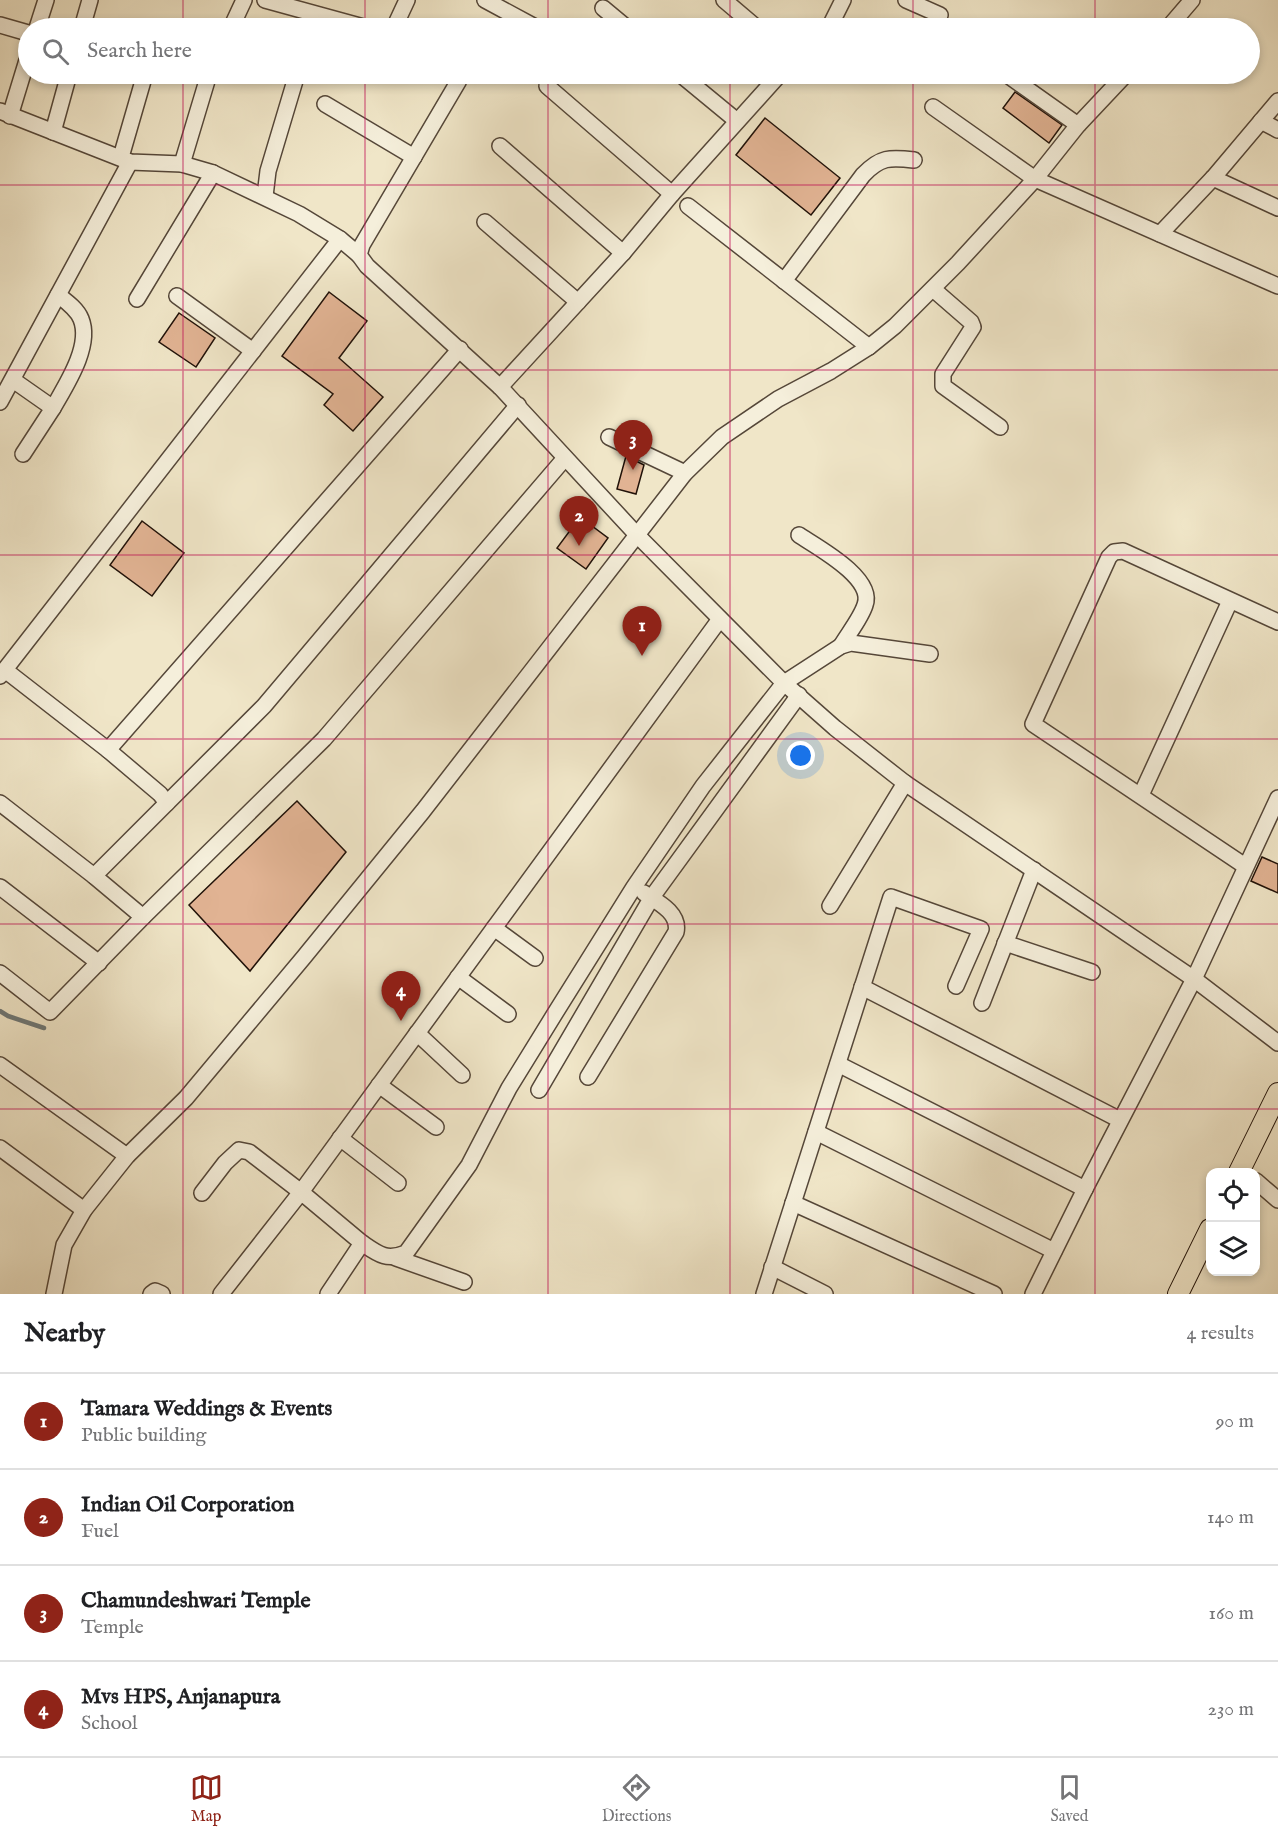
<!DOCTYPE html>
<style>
:root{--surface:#fff;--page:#f6f6f6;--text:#202124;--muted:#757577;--line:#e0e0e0;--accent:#8f2418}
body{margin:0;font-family:"IM FELL English",serif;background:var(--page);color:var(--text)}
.controls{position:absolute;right:18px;bottom:18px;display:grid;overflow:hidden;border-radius:12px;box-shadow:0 3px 9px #0003}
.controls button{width:54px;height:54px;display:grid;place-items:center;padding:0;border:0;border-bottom:2px solid var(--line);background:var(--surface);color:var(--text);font:30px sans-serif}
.you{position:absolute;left:801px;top:756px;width:21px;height:21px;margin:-15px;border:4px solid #fff;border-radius:50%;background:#1a73e8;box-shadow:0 0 0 9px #1a73e833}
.badge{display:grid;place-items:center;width:39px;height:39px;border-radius:50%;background:var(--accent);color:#fff;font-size:20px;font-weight:700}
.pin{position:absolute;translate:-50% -50px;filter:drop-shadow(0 2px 3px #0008)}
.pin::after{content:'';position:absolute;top:32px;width:21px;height:18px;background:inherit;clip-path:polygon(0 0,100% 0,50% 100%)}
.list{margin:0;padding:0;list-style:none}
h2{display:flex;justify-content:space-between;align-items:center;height:78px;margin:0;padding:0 24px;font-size:26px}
h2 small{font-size:20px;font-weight:400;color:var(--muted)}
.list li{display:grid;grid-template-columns:39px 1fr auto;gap:18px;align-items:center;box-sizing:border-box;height:96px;padding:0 24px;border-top:2px solid var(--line)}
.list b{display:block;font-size:22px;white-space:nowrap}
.list p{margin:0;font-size:20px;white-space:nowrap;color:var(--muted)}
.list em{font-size:20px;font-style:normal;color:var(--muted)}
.icon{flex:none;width:33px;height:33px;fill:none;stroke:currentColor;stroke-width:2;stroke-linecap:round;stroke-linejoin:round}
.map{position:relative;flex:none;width:1278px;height:1294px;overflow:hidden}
.search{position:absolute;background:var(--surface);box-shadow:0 3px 9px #0003;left:18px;right:18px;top:18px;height:66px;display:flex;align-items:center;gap:15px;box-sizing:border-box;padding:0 21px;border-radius:33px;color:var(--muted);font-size:22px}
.sheet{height:462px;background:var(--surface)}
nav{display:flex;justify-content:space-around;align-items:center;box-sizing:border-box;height:84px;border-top:2px solid var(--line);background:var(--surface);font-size:16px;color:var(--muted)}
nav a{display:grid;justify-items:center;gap:3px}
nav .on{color:var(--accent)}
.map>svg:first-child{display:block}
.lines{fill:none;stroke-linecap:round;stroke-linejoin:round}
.stream{stroke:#6e7877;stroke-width:4.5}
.building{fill:#e1b393;stroke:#211209;stroke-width:1.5}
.minor-casing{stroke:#554739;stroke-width:18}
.major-casing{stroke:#211209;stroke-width:22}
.minor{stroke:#f5efdb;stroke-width:15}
.major{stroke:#f0e6c8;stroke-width:20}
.grid{fill:none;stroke:#c2185b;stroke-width:1.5;stroke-opacity:0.55}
</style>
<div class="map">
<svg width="1278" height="1294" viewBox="0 0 1278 1294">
<rect width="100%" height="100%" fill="#f0e6c8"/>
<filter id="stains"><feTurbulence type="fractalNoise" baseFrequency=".00333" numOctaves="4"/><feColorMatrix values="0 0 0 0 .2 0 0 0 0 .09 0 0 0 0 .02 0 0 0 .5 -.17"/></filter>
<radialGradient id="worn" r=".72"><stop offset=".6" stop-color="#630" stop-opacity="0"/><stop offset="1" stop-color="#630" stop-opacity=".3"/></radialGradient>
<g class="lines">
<!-- stream -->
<path class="stream" d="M 0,1011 L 8,1016 L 44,1028"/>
</g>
<!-- building -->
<g class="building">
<path d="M 1015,92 L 1062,125 L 1049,143 L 1003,108 Z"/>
<path d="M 765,118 L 840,178 L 811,215 L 736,155 Z"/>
<path d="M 329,292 L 367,321 L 339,358 L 383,397 L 353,431 L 324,405 L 333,394 L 282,356 Z"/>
<path d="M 179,313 L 215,338 L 196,367 L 159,342 Z"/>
<path d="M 626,456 L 644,465 L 636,494 L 617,489 Z"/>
<path d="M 580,517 L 608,538 L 586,569 L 557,548 Z"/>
<path d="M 142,521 L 184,553 L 152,596 L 110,565 Z"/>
<path d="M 297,801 L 346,852 L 250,971 L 189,905 Z"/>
<path d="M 1262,857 L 1278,864 L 1278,893 L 1251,881 Z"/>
</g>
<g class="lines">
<!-- minor casing -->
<g class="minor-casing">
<g id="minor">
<path d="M 265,0 L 367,28"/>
<path d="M 485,0 L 537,28"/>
<path d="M 724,0 L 757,28"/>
<path d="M 906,0 L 940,15"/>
<path d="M 603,8 L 627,28"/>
<path d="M 0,25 L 28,33"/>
<path d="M 37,28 L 46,0"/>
<path d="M 82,28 L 90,0"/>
<path d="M 231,28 L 244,0"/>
<path d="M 394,28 L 407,0"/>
<path d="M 829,28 L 843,0"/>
<path d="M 1168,28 L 1192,0"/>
<path d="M 461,74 L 458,82 L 362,245 L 359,255 L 367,266 L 500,387 L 637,535 L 784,683 L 835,728 L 905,783 L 1194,979 L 1278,1043"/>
<path d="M 680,74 L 737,121"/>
<path d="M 896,74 L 899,75"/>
<path d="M 1006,74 L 1078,125"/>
<path d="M 547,86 L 672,194"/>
<path d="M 325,104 L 414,157"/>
<path d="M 933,107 L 1035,179 L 1278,286"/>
<path d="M 0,111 L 130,162 L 182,164 L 213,173 L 299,214 L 340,239 L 359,255"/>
<path d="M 10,116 L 28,57"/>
<path d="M 1261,121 L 1278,130"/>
<path d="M 53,132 L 69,74"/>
<path d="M 500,146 L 623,253"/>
<path d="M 121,157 L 145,74"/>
<path d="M 182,164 L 209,74"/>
<path d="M 1213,178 L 1278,208"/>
<path d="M 265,196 L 268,171 L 297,74"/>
<path d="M 688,206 L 869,347"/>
<path d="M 485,222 L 578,302"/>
<path d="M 1160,234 L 1213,178 L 1278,101"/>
<path d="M 784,281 L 863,175 C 880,157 890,157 914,160"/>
<path d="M 933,289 L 971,322 L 973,327 L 943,374 L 943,386 L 1000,427"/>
<path d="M 177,296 L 253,351"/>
<path d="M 137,299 L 213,173"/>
<path d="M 13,380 L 53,408 L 23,454"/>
<path d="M 500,387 L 623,253 L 672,194 L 780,74"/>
<path d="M 0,402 L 130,162"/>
<path d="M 53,408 C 66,385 92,346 81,319 C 77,309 67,302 58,295"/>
<path d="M 609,437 L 685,473"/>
<path d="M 799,535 C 817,547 875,578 865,605 C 861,618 848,634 841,646"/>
<path d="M 5,670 L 108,750 L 160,794 L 167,803"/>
<path d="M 0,676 L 340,239"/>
<path d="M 108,750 L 460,349"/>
<path d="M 1141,795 L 1230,601"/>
<path d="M 0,803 L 94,876 L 143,917"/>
<path d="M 1245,866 L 1033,724 L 1109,557 L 1114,552 L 1123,551 L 1278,622"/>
<path d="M 94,876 L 264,706 L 518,405"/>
<path d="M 0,887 L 99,963"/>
<path d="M 830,906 L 905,783"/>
<path d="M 494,928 L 535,958"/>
<path d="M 1005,943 L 1092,972"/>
<path d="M 0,973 L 50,1012 L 143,917 L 324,739 L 565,458"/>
<path d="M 458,977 L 508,1014"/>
<path d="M 862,987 L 1120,1120"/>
<path d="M 982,1003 L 1034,870"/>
<path d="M 417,1033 L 462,1075"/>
<path d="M 838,1064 L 1085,1189"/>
<path d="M 0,1065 L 127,1156"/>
<path d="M 588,1077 L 676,932 C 680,913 658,902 644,893"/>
<path d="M 379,1085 L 436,1127"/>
<path d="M 539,1090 L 652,897 L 799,695"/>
<path d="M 816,1132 L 1054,1251"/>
<path d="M 340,1138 L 398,1183"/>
<path d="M 0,1148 L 84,1210"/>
<path d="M 1256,1181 L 1278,1200"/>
<path d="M 202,1193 L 225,1163 L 239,1150 L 249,1152 L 301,1192 L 720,619"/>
<path d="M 793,1203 L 994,1294"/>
<path d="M 396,1258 L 464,1282"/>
<path d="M 772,1267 L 825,1294"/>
<path d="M 54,1294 L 64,1245 L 84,1210 L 127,1156 L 186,1098 L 304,957 L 423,811 L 685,473 L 722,437 L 778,399 L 831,371 L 869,347 L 895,326 L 958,263 L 1035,179 L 1078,125 L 1126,74"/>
<path d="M 151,1294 L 155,1291 L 162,1294"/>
<path d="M 221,1294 L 301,1192 L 362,1243"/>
<path d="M 328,1294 L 362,1243 C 378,1254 386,1261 406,1253 L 469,1165 L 509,1088 L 554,1015 L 634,887 L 703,786 L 784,683 L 841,646 L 851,643 L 930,654"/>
<path d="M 764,1294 L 891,897 L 981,929 L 956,986"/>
<path d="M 1033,1294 L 1085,1189 L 1194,979 L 1278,798"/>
</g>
</g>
<!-- major casing -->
<g class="major-casing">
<g id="major">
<path d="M 1239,1172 L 1278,1093"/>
<path d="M 1178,1294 L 1210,1229"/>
</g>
</g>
<!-- minor -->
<use href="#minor" class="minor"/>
<!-- major -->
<use href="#major" class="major"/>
</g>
<!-- grid -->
<path class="grid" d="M 183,0 L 183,28M 365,0 L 365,28M 548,0 L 548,28M 730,0 L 730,28M 913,0 L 913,28M 1095,0 L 1095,28M 183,74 L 183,1294M 365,74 L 365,1294M 548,74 L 548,1294M 730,74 L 730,1294M 913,74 L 913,1294M 1095,74 L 1095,1294M 0,185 L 1278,185M 0,370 L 1278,370M 0,555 L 1278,555M 0,739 L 1278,739M 0,924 L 1278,924M 0,1109 L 1278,1109"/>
<rect width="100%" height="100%" filter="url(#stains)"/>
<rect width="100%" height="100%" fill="url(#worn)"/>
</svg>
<div class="controls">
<button><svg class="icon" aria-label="locate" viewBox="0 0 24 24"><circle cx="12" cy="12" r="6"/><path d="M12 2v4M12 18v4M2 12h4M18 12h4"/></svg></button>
<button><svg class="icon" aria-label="layers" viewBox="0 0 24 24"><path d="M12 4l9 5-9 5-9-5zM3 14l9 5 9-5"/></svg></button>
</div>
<div class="you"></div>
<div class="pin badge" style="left:642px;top:656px">1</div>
<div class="pin badge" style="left:579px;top:546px">2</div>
<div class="pin badge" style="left:633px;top:470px">3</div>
<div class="pin badge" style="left:401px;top:1021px">4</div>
<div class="search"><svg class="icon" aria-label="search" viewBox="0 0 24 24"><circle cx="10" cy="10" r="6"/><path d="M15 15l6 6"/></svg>Search here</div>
</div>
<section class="sheet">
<h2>Nearby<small>4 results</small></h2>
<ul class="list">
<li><span class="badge">1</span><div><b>Tamara Weddings &amp; Events</b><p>Public building</p></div><em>90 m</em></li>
<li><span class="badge">2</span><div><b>Indian Oil Corporation</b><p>Fuel</p></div><em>140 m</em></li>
<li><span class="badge">3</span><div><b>Chamundeshwari Temple</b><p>Temple</p></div><em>160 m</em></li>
<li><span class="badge">4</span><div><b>Mvs HPS, Anjanapura</b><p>School</p></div><em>230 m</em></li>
</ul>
</section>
<nav>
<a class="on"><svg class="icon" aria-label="map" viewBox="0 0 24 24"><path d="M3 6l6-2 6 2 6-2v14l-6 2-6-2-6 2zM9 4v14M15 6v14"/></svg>Map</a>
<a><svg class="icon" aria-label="directions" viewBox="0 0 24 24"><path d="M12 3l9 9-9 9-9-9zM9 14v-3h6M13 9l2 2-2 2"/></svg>Directions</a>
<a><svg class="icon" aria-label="saved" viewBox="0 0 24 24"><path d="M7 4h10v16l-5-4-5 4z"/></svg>Saved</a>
</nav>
